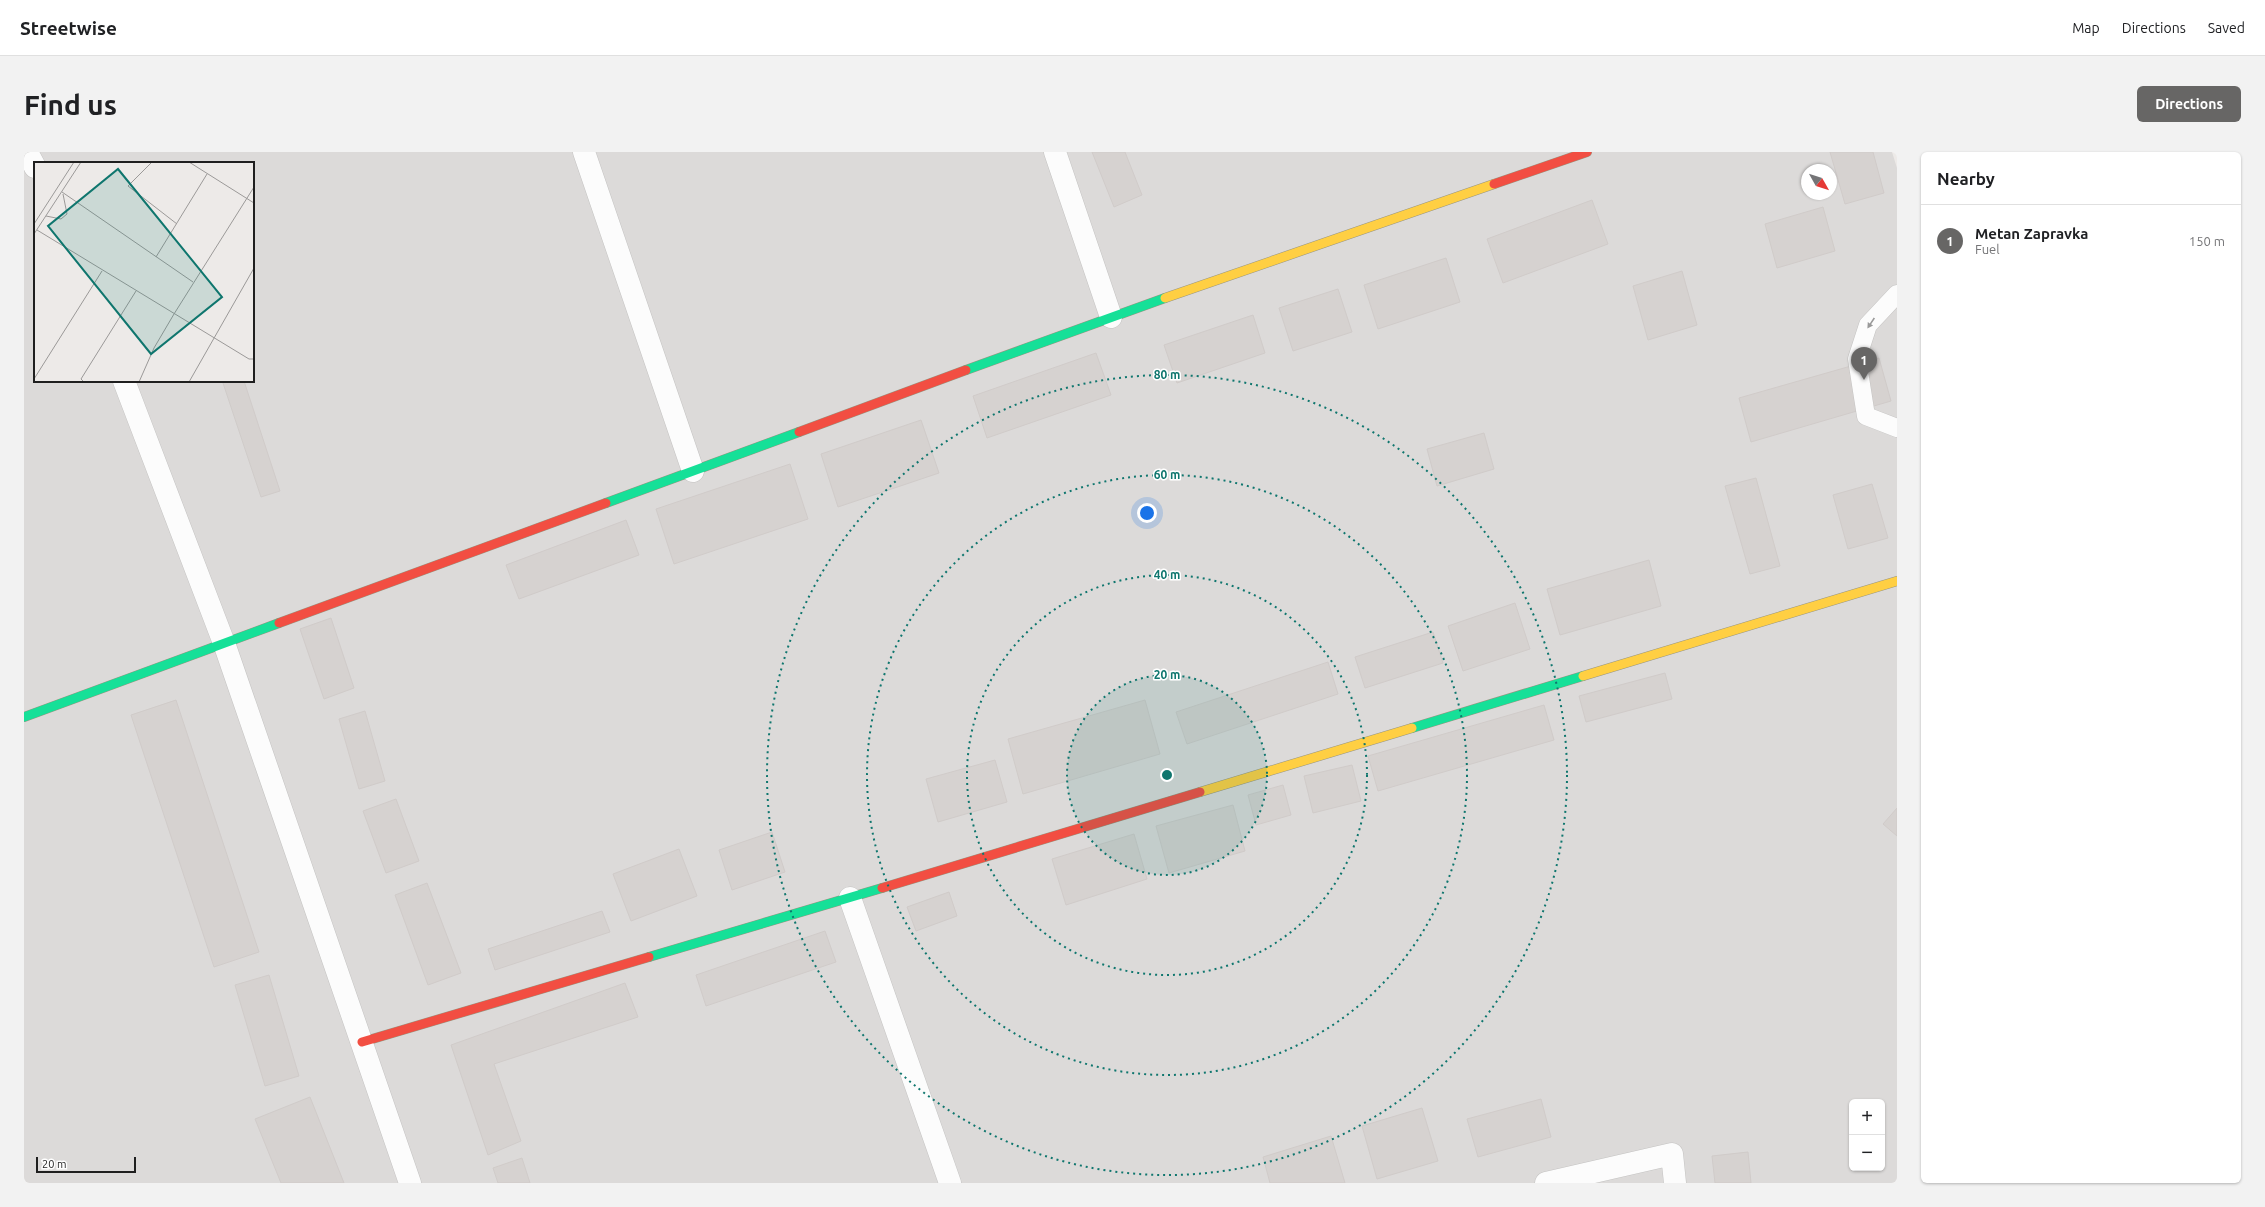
<!DOCTYPE html>
<meta charset="utf-8">
<style>
:root{--surface:#fff;--page:#f2f2f2;--text:#202124;--muted:#757577;--line:#e0e0e0;--accent:#676665}
body{margin:0;font-family:Ubuntu,sans-serif;background:var(--page);color:var(--text)}
.controls{position:absolute;right:12px;bottom:12px;display:grid;overflow:hidden;border-radius:6px;box-shadow:0 1px 3px #0004}
.controls button{width:36px;height:36px;display:grid;place-items:center;padding:0;border:0;border-bottom:1px solid var(--line);background:var(--surface);color:var(--text);font:20px sans-serif}
.compass{position:absolute;left:1777px;top:12px;width:36px;height:36px;border-radius:50%;background:var(--surface);box-shadow:0 1px 3px #0004;rotate:129deg}
.scale{position:absolute;left:12px;bottom:10px;width:100px;box-sizing:border-box;padding-left:4px;border:2px solid #1f1f1f;border-top:0;font-size:11px;line-height:14px;white-space:nowrap;color:#1f1f1f;-webkit-text-stroke:3px #fff;paint-order:stroke}
.you{position:absolute;left:1123px;top:361px;width:14px;height:14px;margin:-10px;border:3px solid #fff;border-radius:50%;background:#1a73e8;box-shadow:0 0 0 6px #1a73e833}
.badge{display:grid;place-items:center;width:26px;height:26px;border-radius:50%;background:var(--accent);color:#fff;font-size:13px;font-weight:700}
.pin{position:absolute;translate:-50% -33px;filter:drop-shadow(0 1px 2px #0008)}
.pin::after{content:'';position:absolute;top:21px;width:14px;height:12px;background:inherit;clip-path:polygon(0 0,100% 0,50% 100%)}
.list{margin:0;padding:0;list-style:none}
h2{display:flex;justify-content:space-between;align-items:center;height:52px;margin:0;padding:0 16px;font-size:17px}
h2 small{font-size:13px;font-weight:400;color:var(--muted)}
.list li{display:grid;grid-template-columns:26px 1fr auto;gap:12px;align-items:center;box-sizing:border-box;height:72px;padding:0 16px;border-top:1px solid var(--line)}
.list b{display:block;font-size:15px;white-space:nowrap}
.list p{margin:0;font-size:13px;white-space:nowrap;color:var(--muted)}
.list em{font-size:13px;font-style:normal;color:var(--muted)}
.map{position:relative;flex:none;width:1873px;height:1031px;overflow:hidden;border-radius:6px}
header{display:flex;align-items:center;gap:24px;box-sizing:border-box;height:56px;padding:0 20px;background:var(--surface);border-bottom:1px solid var(--line)}
header strong{font-size:19px}
nav{display:flex;gap:22px;margin-inline-start:auto;font-size:14px}
.intro{display:flex;align-items:center;justify-content:space-between;box-sizing:border-box;height:96px;padding:0 24px}
h1{margin:0;font-size:28px}
.button{padding:10px 18px;border-radius:6px;background:var(--accent);color:#fff;font-size:14px;font-weight:700}
main{display:flex;gap:24px;padding:0 24px}
aside{flex:1;background:var(--surface);border-radius:6px;box-shadow:0 1px 3px #0004}
.map>svg:first-child{display:block}
.residential{fill:#dcdad9;fill-rule:evenodd}
.building{fill:#d6d2d0;stroke:#d0cbc9}
.lines{fill:none;stroke-linecap:round;stroke-linejoin:round}
.lane-casing{stroke:#c4c3c2;stroke-width:19}
.street-casing{stroke:#c4c3c2;stroke-width:23}
.fast-casing{stroke:#989580;stroke-width:10}
.slow-casing{stroke:#989580;stroke-width:10}
.jam-casing{stroke:#989580;stroke-width:10}
.lane{stroke:#fcfcfc;stroke-width:18}
.street{stroke:#fcfcfc;stroke-width:22}
.fast{stroke:#16e098;stroke-width:9}
.slow{stroke:#ffcf43;stroke-width:9}
.jam{stroke:#f24e42;stroke-width:9}
.oneway{fill:#999}
.ring{fill:none;stroke:#0f766e;stroke-width:2;stroke-dasharray:2 4}
.inset-road{fill:none;stroke:#9b9998;stroke-width:1}
.view{fill:#0f766e;fill-opacity:0.15;stroke:#0f766e;stroke-width:2}
.inset-edge{fill:none;stroke:#1f1f1f;stroke-width:2}
.centre{fill:#0f766e;stroke:#fff;stroke-width:2}
.ring-label{font-size:12px;text-anchor:middle;font-weight:bold;fill:#0f766e;stroke:#fff;stroke-width:3;stroke-linejoin:round;paint-order:stroke}
</style>
<header>
<strong>Streetwise</strong>
<nav><a>Map</a><a>Directions</a><a>Saved</a></nav>
</header>
<div class="intro"><h1>Find us</h1><a class="button">Directions</a></div>
<main>
<div class="map">
<svg width="1873" height="1031" viewBox="0 0 1873 1031">
<rect width="100%" height="100%" fill="#edeae8"/>
<!-- residential -->
<path class="residential" d="M 0,0 L 1868,0 L 1873,16 L 1873,1031 L 0,1031 ZM 11,11 L 229,11 L 229,229 L 11,229 ZM 1783,18 L 1807,18 L 1807,42 L 1783,42 ZM 1828,950 L 1858,950 L 1858,1016 L 1828,1016 Z"/>
<!-- building -->
<g class="building">
<path d="M 1068,0 L 1101,0 L 1118,43 L 1090,55 Z"/>
<path d="M 1806,0 L 1849,0 L 1860,41 L 1821,52 Z"/>
<path d="M 1568,48 L 1584,92 L 1479,131 L 1463,87 Z"/>
<path d="M 1799,55 L 1811,99 L 1753,116 L 1741,72 Z"/>
<path d="M 1422,106 L 1436,150 L 1354,177 L 1340,133 Z"/>
<path d="M 1658,119 L 1673,173 L 1624,188 L 1609,134 Z"/>
<path d="M 1314,137 L 1328,180 L 1269,199 L 1255,156 Z"/>
<path d="M 1229,163 L 1241,201 L 1153,231 L 1140,193 Z"/>
<path d="M 1072,201 L 1087,243 L 963,286 L 949,244 Z"/>
<path d="M 1855,206 L 1867,249 L 1727,290 L 1715,246 Z"/>
<path d="M 204,229 L 220,229 L 256,339 L 237,345 L 199,231 Z"/>
<path d="M 897,268 L 915,321 L 814,355 L 797,302 Z"/>
<path d="M 1460,281 L 1470,317 L 1413,334 L 1403,297 Z"/>
<path d="M 766,312 L 784,367 L 650,412 L 632,357 Z"/>
<path d="M 1732,326 L 1756,414 L 1726,422 L 1701,334 Z"/>
<path d="M 1848,332 L 1864,386 L 1824,397 L 1809,343 Z"/>
<path d="M 602,368 L 615,403 L 495,447 L 482,413 Z"/>
<path d="M 1625,408 L 1637,454 L 1536,483 L 1523,437 Z"/>
<path d="M 1491,451 L 1506,497 L 1439,519 L 1424,474 Z"/>
<path d="M 307,466 L 330,536 L 300,547 L 276,477 Z"/>
<path d="M 1409,480 L 1419,511 L 1341,536 L 1331,505 Z"/>
<path d="M 1304,510 L 1314,542 L 1163,592 L 1152,560 Z"/>
<path d="M 1641,521 L 1648,547 L 1562,570 L 1555,544 Z"/>
<path d="M 152,548 L 235,800 L 190,815 L 107,563 Z"/>
<path d="M 1121,548 L 1136,602 L 999,642 L 984,587 Z"/>
<path d="M 1520,553 L 1530,588 L 1354,639 L 1344,604 Z"/>
<path d="M 341,559 L 361,629 L 335,637 L 315,567 Z"/>
<path d="M 971,608 L 983,650 L 914,670 L 902,627 Z"/>
<path d="M 1328,613 L 1337,649 L 1289,661 L 1280,624 Z"/>
<path d="M 1259,633 L 1267,663 L 1232,673 L 1224,643 Z"/>
<path d="M 372,647 L 395,709 L 362,721 L 339,659 Z"/>
<path d="M 1209,653 L 1221,699 L 1145,721 L 1132,674 Z"/>
<path d="M 1873,656 L 1873,684 L 1859,672 Z"/>
<path d="M 748,680 L 761,720 L 708,738 L 695,698 Z"/>
<path d="M 1110,682 L 1123,727 L 1042,753 L 1028,707 Z"/>
<path d="M 655,697 L 673,744 L 607,769 L 589,722 Z"/>
<path d="M 403,731 L 437,821 L 404,833 L 371,743 Z"/>
<path d="M 925,740 L 933,764 L 892,779 L 883,755 Z"/>
<path d="M 578,759 L 586,780 L 471,818 L 464,797 Z"/>
<path d="M 801,779 L 812,810 L 682,854 L 672,823 Z"/>
<path d="M 245,823 L 275,924 L 241,934 L 211,833 Z"/>
<path d="M 601,831 L 614,865 L 470,912 L 497,989 L 464,1003 L 427,893 Z"/>
<path d="M 286,945 L 320,1031 L 257,1031 L 231,967 Z"/>
<path d="M 1517,947 L 1527,985 L 1454,1005 L 1443,967 Z"/>
<path d="M 1398,956 L 1414,1009 L 1353,1027 L 1338,974 Z"/>
<path d="M 1307,984 L 1321,1031 L 1246,1031 L 1239,1005 Z"/>
<path d="M 1724,1000 L 1727,1031 L 1691,1031 L 1688,1004 Z"/>
<path d="M 498,1006 L 506,1031 L 474,1031 L 469,1016 Z"/>
</g>
<g class="lines">
<!-- lane casing -->
<g class="lane-casing">
<path id="lane" d="M 1873,142 L 1844,173 L 1833,207 L 1842,264 L 1873,276"/>
</g>
<!-- street casing -->
<g class="street-casing">
<g id="street">
<path d="M 3,0 L 11,15"/>
<path d="M 560,0 L 669,319"/>
<path d="M 1031,0 L 1087,165"/>
<path d="M 100,229 L 200,491 L 386,1031"/>
<path d="M 826,746 L 926,1031"/>
<path d="M 1522,1031 L 1648,1002 L 1651,1031"/>
</g>
</g>
<!-- fast casing -->
<g class="fast-casing">
<g id="fast">
<path d="M 942,218 L 1141,146"/>
<path d="M 582,351 L 775,280"/>
<path d="M 0,565 L 255,471"/>
<path d="M 1388,576 L 1559,524"/>
<path d="M 625,805 L 858,736"/>
</g>
</g>
<!-- slow casing -->
<g class="slow-casing">
<g id="slow">
<path d="M 1141,146 L 1470,32"/>
<path d="M 1559,524 L 1873,429"/>
<path d="M 1176,640 L 1388,576"/>
</g>
</g>
<!-- jam casing -->
<g class="jam-casing">
<g id="jam">
<path d="M 1470,32 L 1563,0"/>
<path d="M 775,280 L 942,218"/>
<path d="M 255,471 L 582,351"/>
<path d="M 858,736 L 1176,640"/>
<path d="M 338,890 L 625,805"/>
</g>
</g>
<!-- lane -->
<use href="#lane" class="lane"/>
<!-- street -->
<use href="#street" class="street"/>
<!-- fast -->
<use href="#fast" class="fast"/>
<!-- slow -->
<use href="#slow" class="slow"/>
<!-- jam -->
<use href="#jam" class="jam"/>
</g>
<!-- one-way arrows -->
<defs><path id="oneway-solid" d="M-6-.8H1V-3.2L6.5 0L1 3.2V.8H-6Z"/></defs>
<use class="oneway" href="#oneway-solid" transform="translate(1847 171) rotate(124)"/>
<!-- distance rings -->
<circle cx="1143" cy="623" r="100" fill="#0f766e" fill-opacity=".12"/>
<g class="ring">
<circle cx="1143" cy="623" r="100"/>
<circle cx="1143" cy="623" r="200"/>
<circle cx="1143" cy="623" r="300"/>
<circle cx="1143" cy="623" r="400"/>
</g>
<!-- overview -->
<g transform="translate(10 10)">
<rect width="220" height="220" fill="#edeae8"/>
<path class="inset-road" d="M 118,0 L 94,24 L 143,62M 155,0 L 220,41M 28,30 L 159,120M 12,54 L 27,57 L 33,52 L 29,32M 0,62 L 40,0M 3,68 L 215,197 L 220,197M 0,72 L 47,0M 122,95 L 173,12M 0,217 L 68,109M 50,220 L 47,217 L 102,129M 105,220 L 120,186 L 140,152 L 220,25M 155,220 L 220,106"/>
<path class="view" d="M 84,7 L 188,135 L 117,192 L 14,64 Z"/>
<rect width="220" height="220" class="inset-edge"/>
</g>
<circle cx="1143" cy="623" r="6" class="centre"/>
<g class="ring-label">
<text x="1143" y="227">80 m</text>
<text x="1143" y="327">60 m</text>
<text x="1143" y="427">40 m</text>
<text x="1143" y="527">20 m</text>
</g>
</svg>
<div class="controls">
<button>+</button>
<button>−</button>
</div>
<svg class="compass" viewBox="-18 -18 36 36"><path d="M0-13l5 13h-10z" fill="#e53935"/><path d="M0 13l5-13h-10z" fill="#757577"/></svg>
<div class="scale">20 m</div>
<div class="you"></div>
<div class="pin badge" style="left:1840px;top:228px">1</div>
</div>
<aside>
<h2>Nearby<small></small></h2>
<ul class="list">
<li><span class="badge">1</span><div><b>Metan Zapravka</b><p>Fuel</p></div><em>150 m</em></li>
</ul>
</aside>
</main>
